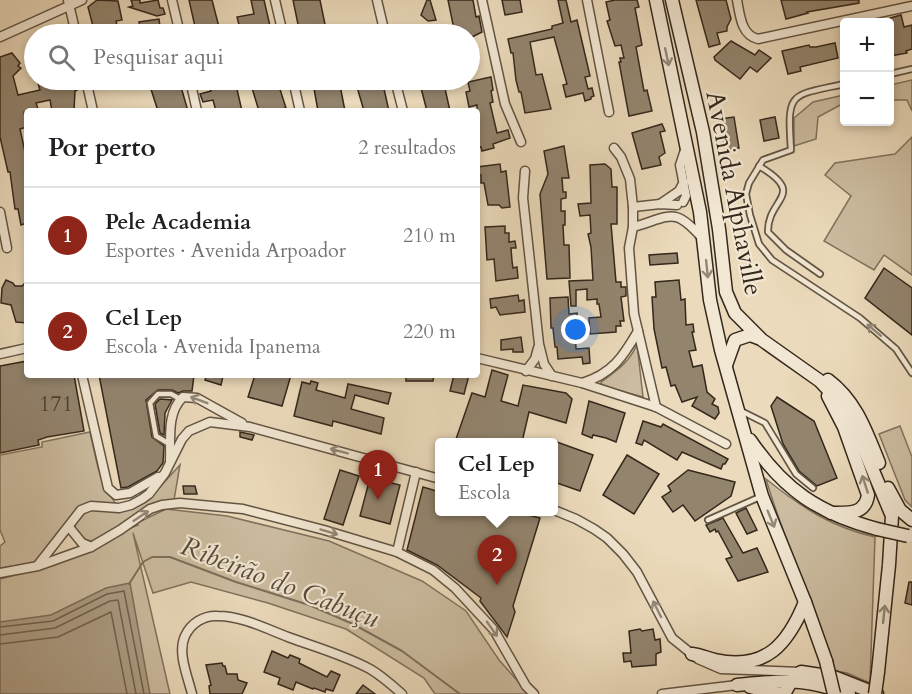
<!DOCTYPE html>
<html lang="pt">
<meta charset="utf-8">
<style>
:root{--surface:#fff;--page:#f2f2f2;--text:#202124;--muted:#757577;--line:#e0e0e0;--accent:#8f2418}
body{margin:0;font-family:Cardo,serif;background:var(--page);color:var(--text)}
.controls{position:absolute;right:18px;top:18px;display:grid;overflow:hidden;border-radius:6px;box-shadow:0 3px 9px #0003}
.controls button{width:54px;height:54px;display:grid;place-items:center;padding:0;border:0;border-bottom:2px solid var(--line);background:var(--surface);color:var(--text);font:30px sans-serif}
.you{position:absolute;left:576px;top:330px;width:21px;height:21px;margin:-15px;border:4px solid #fff;border-radius:50%;background:#1a73e8;box-shadow:0 0 0 9px #1a73e833}
.badge{display:grid;place-items:center;width:39px;height:39px;border-radius:50%;background:var(--accent);color:#fff;font-size:20px;font-weight:700}
.pin{position:absolute;translate:-50% -50px;filter:drop-shadow(0 2px 3px #0008)}
.pin::after{content:'';position:absolute;top:32px;width:21px;height:18px;background:inherit;clip-path:polygon(0 0,100% 0,50% 100%)}
.popup{position:absolute;left:435px;top:438px;width:123px;height:78px;box-sizing:border-box;display:grid;place-content:center;border-radius:6px;background:var(--surface);filter:drop-shadow(0 2px 4px #0005);font-size:20px;white-space:nowrap;color:var(--muted)}
.popup b{font-size:22px;color:var(--text)}
.popup::after{content:'';position:absolute;left:50%;top:100%;margin-left:-12px;border:12px solid transparent;border-top-color:var(--surface)}
.list{margin:0;padding:0;list-style:none}
h2{display:flex;justify-content:space-between;align-items:center;height:78px;margin:0;padding:0 24px;font-size:26px}
h2 small{font-size:20px;font-weight:400;color:var(--muted)}
.list li{display:grid;grid-template-columns:39px 1fr auto;gap:18px;align-items:center;box-sizing:border-box;height:96px;padding:0 24px;border-top:2px solid var(--line)}
.list b{display:block;font-size:22px;white-space:nowrap}
.list p{margin:0;font-size:20px;white-space:nowrap;color:var(--muted)}
.list em{font-size:20px;font-style:normal;color:var(--muted)}
.icon{flex:none;width:33px;height:33px;fill:none;stroke:currentColor;stroke-width:2;stroke-linecap:round;stroke-linejoin:round}
.map{position:relative;flex:none;width:912px;height:694px;overflow:hidden}
.search{position:absolute;background:var(--surface);box-shadow:0 3px 9px #0003;left:24px;top:24px;width:456px;height:66px;display:flex;align-items:center;gap:15px;box-sizing:border-box;padding:0 21px;border-radius:33px;color:var(--muted);font-size:22px}
.panel{position:absolute;background:var(--surface);box-shadow:0 3px 9px #0003;left:24px;top:108px;width:456px;height:270px;border-radius:6px}
.map>svg:first-child{display:block}
.green{fill:#ccbca0;stroke:#80725e;stroke-width:1.5}
.water{fill:#ad9d85;stroke:#7d6e5b;stroke-width:1.5}
.lines{fill:none;stroke-linecap:round;stroke-linejoin:round}
.shore{stroke:#706250;stroke-width:1.5}
.stream{stroke:#7d6e5b;stroke-width:2}
.building{fill:#93846e;stroke:#34271b;stroke-width:1.5}
.lane-casing{stroke:#625443;stroke-width:8}
.street-casing{stroke:#625443;stroke-width:11}
.secondary-casing{stroke:#34271b;stroke-width:15}
.lane{stroke:#f2e7d3;stroke-width:4.5}
.street{stroke:#f2e7d3;stroke-width:8}
.secondary{stroke:#f2e7d3;stroke-width:12}
.secondary-bridge-casing{stroke:#34271b;stroke-width:15;stroke-linecap:butt}
.secondary-bridge{stroke:#f2e7d3;stroke-width:12}
.oneway{stroke:#938777}
.labels{text-anchor:middle;stroke-width:4.5;stroke-linejoin:round;paint-order:stroke}
.number-label{font-size:22px;fill:#4c3e30}
.street-label{font-size:26px;fill:#34271b;stroke:#f2e7d3}
.water-label{font-size:27px;font-style:italic;fill:#584a3b;stroke:#f2e7d3}
</style>
<div class="map">
<svg width="912" height="694" viewBox="0 0 912 694">
<rect width="100%" height="100%" fill="#ebdabb"/>
<filter id="stains"><feTurbulence type="fractalNoise" baseFrequency=".00333" numOctaves="4"/><feColorMatrix values="0 0 0 0 .2 0 0 0 0 .09 0 0 0 0 .02 0 0 0 .5 -.17"/></filter>
<radialGradient id="worn" r=".72"><stop offset=".6" stop-color="#630" stop-opacity="0"/><stop offset="1" stop-color="#630" stop-opacity=".3"/></radialGradient>
<!-- green -->
<g class="green">
<path d="M 912,80 L 912,111 L 907,100 L 890,100 L 890,85 Z"/>
<path d="M 844,95 L 844,103 L 818,117 L 816,139 L 794,146 L 794,118 L 813,102 Z"/>
<path d="M 912,137 L 912,275 L 884,255 L 874,270 L 824,241 L 851,196 L 825,175 L 835,163 L 895,154 Z"/>
<path d="M 637,344 L 643,397 L 602,386 L 601,382 C 616,371 630,362 637,344 Z"/>
<path d="M 900,426 L 912,457 L 912,507 L 905,500 L 879,434 Z"/>
<path d="M 90,432 C 94,449 97,468 103,484 C 106,493 113,497 116,505 L 98,503 L 79,506 L 35,563 L 0,568 L 0,546 L 5,542 L 0,530 L 0,455 L 42,447 L 42,442 Z"/>
<path d="M 180,465 L 174,500 L 148,506 L 97,541 C 86,542 81,537 75,529 L 76,520 L 80,514 L 90,509 L 99,510 L 148,498 L 159,488 Z"/>
<path d="M 766,479 C 801,507 831,527 875,537 L 870,683 L 847,673 L 835,671 C 815,606 785,544 766,479 Z"/>
<path d="M 166,509 L 227,516 L 329,541 L 422,581 L 466,611 L 499,660 L 529,694 L 435,694 L 424,678 L 346,629 L 268,603 L 191,582 L 153,593 L 133,533 L 170,694 L 0,694 L 0,579 L 38,569 L 130,525 L 131,528 L 138,525 L 137,523 Z"/>
</g>
<!-- water -->
<path class="water" d="M 130,583 L 150,694 L 0,694 L 0,622 L 51,615 L 106,588 Z"/>
<g class="lines">
<!-- shore -->
<g class="shore">
<path d="M 0,627 L 53,621 L 107,594 L 124,591 L 144,694"/>
<path d="M 0,635 L 55,628 L 110,601 L 118,600 L 136,694"/>
<path d="M 0,644 L 58,637 L 111,612 L 127,694"/>
</g>
<!-- stream -->
<path class="stream" d="M 129,584 L 143,562 L 152,557 L 170,557 L 236,582 L 309,605 L 353,624 L 402,651 L 460,694"/>
</g>
<!-- building -->
<g class="building">
<path d="M 97,0 L 118,1 L 122,20 L 116,21 L 119,34 L 95,34 L 88,7 Z"/>
<path d="M 131,0 L 140,0 L 140,3 L 158,0 L 160,8 L 163,8 L 165,14 L 157,16 L 129,7 L 133,6 Z"/>
<path d="M 189,0 L 212,0 L 219,27 L 226,25 L 228,34 L 200,34 L 199,30 L 196,31 Z"/>
<path d="M 251,0 L 264,0 L 270,26 L 241,32 L 237,17 L 254,14 Z"/>
<path d="M 293,0 L 320,0 L 327,34 L 300,34 Z"/>
<path d="M 427,0 L 430,0 L 436,20 L 428,21 L 421,15 Z"/>
<path d="M 448,0 L 473,0 L 476,17 L 479,16 L 482,32 L 470,38 L 470,34 L 455,34 Z"/>
<path d="M 502,0 L 520,0 L 522,12 L 505,15 Z"/>
<path d="M 558,0 L 566,0 L 571,22 L 577,20 L 590,76 L 585,77 L 588,89 L 592,88 L 594,96 L 591,97 L 591,99 L 585,101 L 583,93 L 566,97 L 563,85 L 567,84 L 554,37 L 530,42 L 536,75 L 542,74 L 551,109 L 525,113 L 521,92 L 519,92 L 516,80 L 513,53 L 511,53 L 508,39 L 552,29 L 552,26 L 563,23 Z"/>
<path d="M 615,0 L 637,0 L 639,7 L 635,8 L 642,45 L 636,47 L 644,91 L 647,90 L 652,111 L 629,116 L 619,62 L 621,62 L 620,58 L 624,58 L 621,45 L 615,46 L 607,21 L 610,20 L 606,2 Z"/>
<path d="M 696,0 L 726,0 L 731,19 L 727,27 L 727,31 L 717,33 L 720,44 L 709,47 Z"/>
<path d="M 781,0 L 859,0 L 859,3 L 807,12 L 808,13 L 786,19 Z"/>
<path d="M 901,15 L 904,27 L 912,25 L 912,49 L 906,51 L 907,53 L 890,56 L 890,18 Z"/>
<path d="M 159,19 L 161,34 L 141,34 L 139,22 Z"/>
<path d="M 731,41 L 755,55 L 759,50 L 771,58 L 757,72 L 750,67 L 740,79 L 715,60 L 714,57 Z"/>
<path d="M 835,43 L 838,58 L 800,67 L 801,71 L 788,74 L 782,51 L 809,45 L 810,47 L 816,47 Z"/>
<path d="M 12,53 L 20,63 L 18,66 L 21,68 L 13,76 L 18,95 L 40,90 L 37,80 L 75,80 L 79,89 L 75,91 L 74,111 L 52,111 L 50,100 L 36,103 L 38,109 L 24,112 L 27,127 L 20,129 L 27,161 L 27,223 L 21,225 L 18,209 L 15,209 L 10,172 L 8,172 L 0,137 L 0,57 Z"/>
<path d="M 491,77 L 493,90 L 491,91 L 493,102 L 490,103 L 497,133 L 508,130 L 510,138 L 493,144 L 494,148 L 482,151 L 481,147 L 477,148 L 477,105 L 469,107 L 466,92 L 470,91 L 468,82 Z"/>
<path d="M 164,80 L 179,80 L 188,111 L 158,111 L 149,83 Z"/>
<path d="M 208,80 L 228,80 L 224,88 L 236,85 L 242,111 L 216,111 L 213,100 L 203,102 L 200,94 L 211,91 Z"/>
<path d="M 253,80 L 277,80 L 286,108 L 274,111 L 259,111 L 252,88 L 255,87 Z"/>
<path d="M 328,80 L 339,80 L 345,111 L 318,111 L 313,83 Z"/>
<path d="M 355,80 L 382,80 L 389,111 L 364,111 Z"/>
<path d="M 444,84 L 450,111 L 427,111 L 421,88 Z"/>
<path d="M 734,117 L 739,148 L 726,150 L 720,119 Z"/>
<path d="M 775,117 L 779,138 L 764,141 L 760,120 Z"/>
<path d="M 662,124 L 665,131 L 660,132 L 665,153 L 659,157 L 661,165 L 642,169 L 632,133 Z"/>
<path d="M 564,146 L 569,178 L 562,178 L 563,192 L 566,192 L 566,198 L 561,199 L 561,211 L 565,211 L 565,225 L 563,225 L 564,245 L 569,245 L 570,278 L 547,279 L 540,194 L 548,174 L 544,151 Z"/>
<path d="M 500,164 L 501,172 L 506,171 L 510,207 L 502,208 L 499,205 L 488,205 L 484,183 L 481,183 L 481,175 L 477,174 L 477,167 Z"/>
<path d="M 605,164 L 611,169 L 612,187 L 617,187 L 617,224 L 611,224 L 616,282 L 621,282 L 621,287 L 626,287 L 626,296 L 621,297 L 624,321 L 620,321 L 621,326 L 616,326 L 616,332 L 590,334 L 589,318 L 601,317 L 599,304 L 597,304 L 597,299 L 587,300 L 587,289 L 576,290 L 576,306 L 571,306 L 569,281 L 593,280 L 591,247 L 588,234 L 591,233 L 590,215 L 580,216 L 578,204 L 591,203 L 590,165 Z"/>
<path d="M 505,226 L 505,233 L 509,233 L 509,242 L 515,241 L 516,248 L 511,248 L 512,261 L 513,268 L 517,267 L 518,278 L 496,281 L 494,259 L 487,260 L 485,227 Z"/>
<path d="M 677,253 L 678,263 L 650,265 L 649,255 Z"/>
<path d="M 884,268 L 912,288 L 912,335 L 865,298 Z"/>
<path d="M 6,280 L 13,283 L 15,286 L 22,286 L 27,281 L 27,323 L 16,322 L 11,305 L 1,303 L 2,288 Z"/>
<path d="M 679,280 L 681,300 L 685,299 L 686,325 L 693,324 L 694,332 L 692,332 L 696,350 L 689,351 L 693,367 L 702,365 L 707,392 L 715,399 L 712,404 L 718,407 L 719,413 L 715,419 L 692,406 L 697,397 L 682,402 L 675,385 L 671,386 L 666,367 L 662,368 L 654,329 L 652,297 L 656,297 L 655,282 Z"/>
<path d="M 518,295 L 519,301 L 524,300 L 525,312 L 500,315 L 496,307 L 491,308 L 490,299 Z"/>
<path d="M 568,297 L 569,314 L 577,313 L 578,327 L 575,327 L 576,349 L 589,348 L 590,363 L 583,364 L 582,357 L 558,359 L 557,347 L 555,347 L 553,328 L 551,328 L 550,298 Z"/>
<path d="M 521,337 L 523,352 L 513,352 L 513,349 L 501,350 L 501,340 Z"/>
<path d="M 27,361 L 27,375 L 74,375 L 84,431 L 47,437 L 38,440 L 39,445 L 0,453 L 0,366 Z"/>
<path d="M 492,370 L 508,375 L 501,401 L 518,406 L 523,385 L 566,393 L 572,399 L 566,423 L 529,412 L 522,442 L 455,442 L 472,393 L 485,397 Z"/>
<path d="M 99,375 L 194,375 L 192,391 L 183,391 L 178,393 L 172,390 L 158,390 L 146,400 L 152,437 L 164,446 L 163,463 L 157,471 L 128,487 L 121,488 Z"/>
<path d="M 207,375 L 223,376 L 221,385 L 205,380 Z"/>
<path d="M 255,375 L 291,375 L 282,406 L 248,397 Z"/>
<path d="M 406,375 L 434,375 L 433,381 L 406,381 Z"/>
<path d="M 454,375 L 469,375 L 464,394 L 450,391 Z"/>
<path d="M 311,381 L 318,383 L 316,390 L 345,398 L 348,384 L 391,393 L 388,404 L 355,395 L 351,409 L 384,418 L 381,434 L 333,421 L 332,426 L 294,416 L 302,382 L 310,384 Z"/>
<path d="M 777,397 L 814,421 L 837,478 L 817,486 L 799,471 L 783,444 L 771,406 Z"/>
<path d="M 160,399 L 172,400 L 165,413 L 164,435 L 160,433 L 155,404 Z"/>
<path d="M 589,401 L 625,413 L 616,442 L 606,438 L 593,435 L 592,438 L 582,434 Z"/>
<path d="M 643,421 L 661,427 L 663,424 L 728,459 L 725,464 L 723,464 L 721,469 L 682,452 L 677,460 L 644,440 L 642,445 L 636,443 Z"/>
<path d="M 240,432 L 254,435 L 252,440 L 240,437 Z"/>
<path d="M 554,441 L 593,455 L 580,491 L 554,482 Z"/>
<path d="M 627,455 L 659,474 L 634,514 L 603,495 Z"/>
<path d="M 340,470 L 359,476 L 343,525 L 324,519 Z"/>
<path d="M 688,470 L 735,482 L 731,496 L 695,521 L 683,505 L 673,512 L 662,497 L 671,491 L 668,486 Z"/>
<path d="M 370,478 L 400,485 L 390,524 L 360,516 Z"/>
<path d="M 183,486 L 195,486 L 197,494 L 184,494 Z"/>
<path d="M 423,487 L 440,492 L 440,512 L 517,512 L 540,518 L 513,606 L 515,612 L 507,637 L 480,601 L 481,598 L 437,565 L 407,550 Z"/>
<path d="M 746,508 L 757,530 L 747,534 L 736,513 Z"/>
<path d="M 723,518 L 743,553 L 757,548 L 768,572 L 738,581 L 726,559 L 732,557 L 718,531 L 716,532 L 715,529 L 710,532 L 706,525 Z"/>
<path d="M 909,582 L 912,582 L 912,605 L 905,603 Z"/>
<path d="M 640,629 L 642,631 L 653,629 L 655,640 L 660,639 L 661,652 L 656,654 L 656,665 L 632,667 L 631,661 L 624,662 L 623,653 L 631,653 L 629,631 Z"/>
<path d="M 272,651 L 288,658 L 290,655 L 300,659 L 299,663 L 327,677 L 331,671 L 340,675 L 333,691 L 326,689 L 325,692 L 314,688 L 313,689 L 296,682 L 293,690 L 278,684 L 280,678 L 264,672 Z"/>
<path d="M 222,663 L 223,666 L 225,666 L 227,674 L 237,674 L 238,680 L 247,683 L 242,694 L 210,694 L 209,686 L 211,685 L 206,665 Z"/>
<path d="M 363,685 L 375,694 L 356,694 Z"/>
</g>
<g class="lines">
<!-- lane casing -->
<g class="lane-casing">
<g id="lane">
<path d="M 890,74 L 912,69"/>
<path d="M 844,84 C 789,96 787,91 791,150 L 763,160 L 749,183 L 746,194 L 750,215 L 759,244 L 772,260 L 860,318 L 896,349 L 912,373"/>
<path d="M 759,166 C 808,195 767,198 768,232 L 786,250 L 820,274"/>
<path d="M 741,411 L 765,423 L 796,474 L 813,488"/>
<path d="M 171,445 L 156,436 L 150,403 L 158,394 L 171,394 L 180,399"/>
<path d="M 708,520 L 762,496"/>
</g>
</g>
<!-- street casing -->
<g class="street-casing">
<g id="street">
<path d="M 68,0 L 76,34"/>
<path d="M 172,0 L 180,34"/>
<path d="M 275,0 L 283,34"/>
<path d="M 377,0 L 385,34"/>
<path d="M 482,0 L 505,104 L 521,142"/>
<path d="M 587,0 L 609,112"/>
<path d="M 737,0 C 740,15 741,35 758,39 L 912,6"/>
<path d="M 0,37 L 82,0"/>
<path d="M 86,80 L 93,111"/>
<path d="M 190,80 L 197,111"/>
<path d="M 293,80 L 300,111"/>
<path d="M 395,80 L 403,111"/>
<path d="M 614,148 L 621,157 L 630,179 L 633,207 L 633,227 L 629,248 L 634,314 L 656,407"/>
<path d="M 525,171 L 523,198 L 539,344 L 544,364 L 552,376"/>
<path d="M 683,202 L 686,196 L 680,165 L 686,147"/>
<path d="M 660,204 L 679,191 L 684,182"/>
<path d="M 633,207 L 660,204 L 677,205"/>
<path d="M 0,212 L 7,248"/>
<path d="M 633,227 C 672,216 674,206 703,239"/>
<path d="M 0,354 L 27,348"/>
<path d="M 477,358 L 582,383 L 656,407 L 726,444"/>
<path d="M 526,371 L 535,359 L 538,348"/>
<path d="M 82,375 L 108,488 L 116,495 L 130,493 L 158,477"/>
<path d="M 582,383 C 612,374 623,357 638,331"/>
<path d="M 170,461 C 171,440 166,413 183,397 L 197,398 L 242,423"/>
<path d="M 554,510 L 576,519 L 594,529 L 607,538 L 623,554 L 637,572 L 672,638 L 698,659 L 721,669 L 801,672"/>
<path d="M 69,527 L 82,543 L 91,547"/>
<path d="M 397,552 L 416,472"/>
<path d="M 38,565 L 81,510 L 91,506 L 119,508 L 131,505 L 142,499 L 149,494 L 165,473 L 182,439 L 189,431 L 210,422 L 250,427 L 440,479"/>
<path d="M 0,573 L 38,566 L 91,547 L 120,530 L 150,509 L 162,505 L 180,503 L 243,509 L 324,530 L 397,552 L 433,570 L 455,588 L 494,630 L 526,686 L 534,694"/>
<path d="M 192,694 C 188,677 177,653 185,636 C 191,623 204,615 218,616 C 242,616 267,629 288,637 C 315,647 344,655 370,669 C 382,676 392,685 402,694"/>
<path d="M 662,694 L 737,685"/>
</g>
</g>
<!-- secondary casing -->
<g class="secondary-casing">
<g id="secondary">
<path d="M 656,0 L 700,212 L 710,300 L 721,350 L 762,496 L 805,602 L 826,661"/>
<path d="M 672,0 L 703,132 L 719,229 L 726,292 L 735,313 L 762,340 L 820,381 L 839,401 L 853,423 L 892,516 L 889,565 L 878,672"/>
<path d="M 726,365 L 735,340 L 750,335 L 758,338"/>
<path d="M 828,380 C 856,401 866,431 879,463"/>
<path d="M 828,396 L 844,427 L 868,495 C 865,515 848,513 831,513"/>
<path d="M 750,440 C 784,490 818,513 877,529"/>
<path d="M 888,488 L 900,510 L 912,520"/>
<path d="M 692,654 C 700,655 707,658 715,660 C 766,671 788,644 805,602"/>
<path d="M 737,685 C 783,680 804,678 849,694"/>
<path d="M 750,687 L 780,694"/>
<path d="M 784,694 L 792,680 L 801,672 L 834,677 L 877,694"/>
</g>
</g>
<!-- lane -->
<use href="#lane" class="lane"/>
<!-- street -->
<use href="#street" class="street"/>
<!-- secondary -->
<use href="#secondary" class="secondary"/>
<!-- secondary-bridge casing -->
<g class="secondary-bridge-casing">
<g id="secondary-bridge">
<path d="M 877,529 L 908,536"/>
<path d="M 826,661 L 834,694"/>
<path d="M 875,694 L 878,672"/>
</g>
</g>
<!-- secondary-bridge -->
<use href="#secondary-bridge" class="secondary-bridge"/>
</g>
<!-- one-way arrows -->
<defs><path id="oneway-shaft" d="M-6 0H5M1.5-3L5.5 0L1.5 3" fill="none" stroke-width="1.6" stroke-linecap="round" stroke-linejoin="round" transform="scale(1.5)"/></defs>
<g class="oneway">
<use href="#oneway-shaft" transform="translate(667 57) rotate(78)"/>
<use href="#oneway-shaft" transform="translate(707 269) rotate(84)"/>
<use href="#oneway-shaft" transform="translate(874 330) rotate(-140)"/>
<use href="#oneway-shaft" transform="translate(199 400) rotate(-159)"/>
<use href="#oneway-shaft" transform="translate(339 451) rotate(-165)"/>
<use href="#oneway-shaft" transform="translate(865 484) rotate(-108)"/>
<use href="#oneway-shaft" transform="translate(141 516) rotate(-34)"/>
<use href="#oneway-shaft" transform="translate(771 519) rotate(68)"/>
<use href="#oneway-shaft" transform="translate(329 532) rotate(17)"/>
<use href="#oneway-shaft" transform="translate(657 609) rotate(-117)"/>
<use href="#oneway-shaft" transform="translate(884 614) rotate(-84)"/>
<use href="#oneway-shaft" transform="translate(492 629) rotate(55)"/>
</g>
<g class="labels">
<!-- number labels -->
<g class="number-label">
<text x="56" y="411">171</text>
</g>
<!-- street labels -->
<g class="street-label">
<text transform="translate(735 193) rotate(79)" y="9">Avenida Alphaville</text>
</g>
<!-- water labels -->
<g class="water-label">
<text transform="translate(280 582) rotate(21)" y="9">Ribeirão do Cabuçu</text>
</g>
</g>
<rect width="100%" height="100%" filter="url(#stains)"/>
<rect width="100%" height="100%" fill="url(#worn)"/>
</svg>
<div class="controls">
<button>+</button>
<button>−</button>
</div>
<div class="you"></div>
<div class="pin badge" style="left:378px;top:500px">1</div>
<div class="pin badge" style="left:497px;top:585px">2</div>
<div class="popup"><b>Cel Lep</b>Escola</div>
<div class="search"><svg class="icon" aria-label="search" viewBox="0 0 24 24"><circle cx="10" cy="10" r="6"/><path d="M15 15l6 6"/></svg>Pesquisar aqui</div>
<section class="panel">
<h2>Por perto<small>2 resultados</small></h2>
<ul class="list">
<li><span class="badge">1</span><div><b>Pele Academia</b><p>Esportes · Avenida Arpoador</p></div><em>210 m</em></li>
<li><span class="badge">2</span><div><b>Cel Lep</b><p>Escola · Avenida Ipanema</p></div><em>220 m</em></li>
</ul>
</section>
</div>
